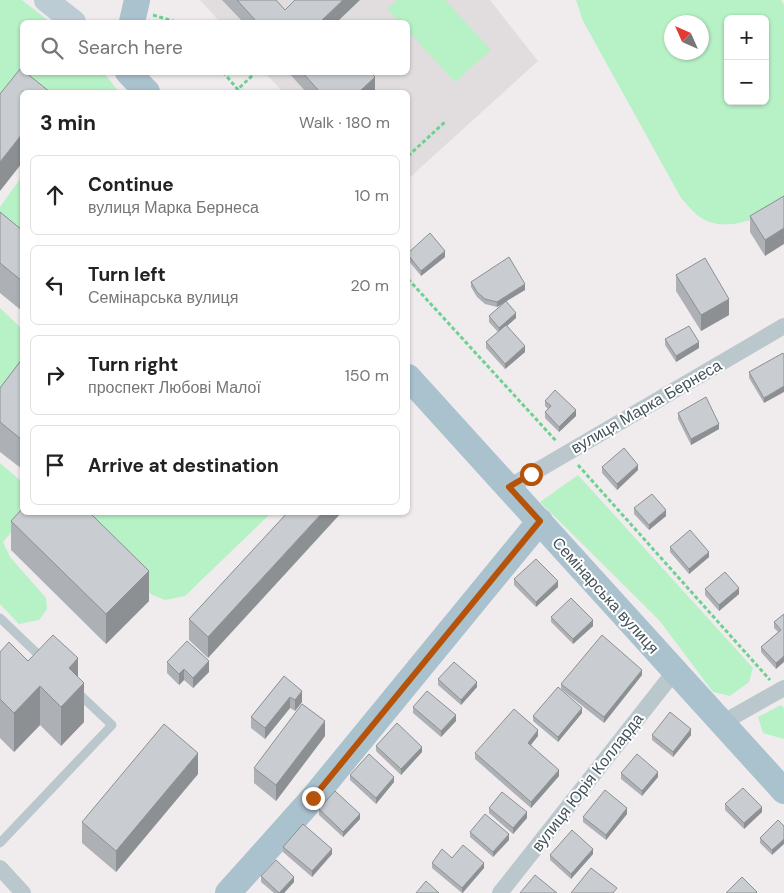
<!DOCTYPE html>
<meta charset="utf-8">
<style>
:root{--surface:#fff;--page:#f6f6f6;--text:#222;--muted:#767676;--line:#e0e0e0}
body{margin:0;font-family:"DM Sans",sans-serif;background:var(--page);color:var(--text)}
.controls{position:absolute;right:15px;top:15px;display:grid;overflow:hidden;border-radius:8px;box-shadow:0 1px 4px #0004}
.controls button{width:45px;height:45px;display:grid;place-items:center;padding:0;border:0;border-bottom:1px solid var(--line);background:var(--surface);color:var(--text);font:25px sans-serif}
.compass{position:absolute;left:664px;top:15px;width:45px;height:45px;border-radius:50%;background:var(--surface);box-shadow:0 1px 4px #0004;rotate:315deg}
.stop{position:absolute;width:15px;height:15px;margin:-11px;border:4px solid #b45309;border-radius:50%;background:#fff}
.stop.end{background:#b45309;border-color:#fff;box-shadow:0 1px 5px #0008}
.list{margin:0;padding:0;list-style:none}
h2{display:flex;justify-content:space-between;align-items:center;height:65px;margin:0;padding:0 20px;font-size:21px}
h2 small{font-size:16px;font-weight:400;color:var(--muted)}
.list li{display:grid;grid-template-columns:32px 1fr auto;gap:15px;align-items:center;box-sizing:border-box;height:80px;margin:0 10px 10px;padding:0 10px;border:1px solid var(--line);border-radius:8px}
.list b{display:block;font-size:19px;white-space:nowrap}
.list p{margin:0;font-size:16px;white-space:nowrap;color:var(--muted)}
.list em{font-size:16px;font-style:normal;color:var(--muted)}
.icon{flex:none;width:28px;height:28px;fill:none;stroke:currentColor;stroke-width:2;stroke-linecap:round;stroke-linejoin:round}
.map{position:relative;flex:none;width:784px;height:893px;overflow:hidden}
.search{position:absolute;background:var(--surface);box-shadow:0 1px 4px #0004;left:20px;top:20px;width:390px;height:55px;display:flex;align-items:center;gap:12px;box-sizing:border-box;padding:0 18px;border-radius:8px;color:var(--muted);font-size:19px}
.panel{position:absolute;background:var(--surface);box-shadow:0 1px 4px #0004;left:20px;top:90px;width:390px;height:425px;border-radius:8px}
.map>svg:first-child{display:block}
.education{fill:#e1dddf}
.green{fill:#b7f1c6;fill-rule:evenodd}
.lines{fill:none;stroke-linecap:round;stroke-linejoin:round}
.path{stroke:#6dd192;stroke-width:3;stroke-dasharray:4 2.5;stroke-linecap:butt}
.lane{stroke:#bac7cd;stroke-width:9}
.street{stroke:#bac7cd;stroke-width:16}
.secondary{stroke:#bcccd5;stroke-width:24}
.primary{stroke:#aac1ce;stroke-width:26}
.wall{fill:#adb0b5}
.shaded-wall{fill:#8d9093}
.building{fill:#c9cdd2;stroke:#8d9093}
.route{stroke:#b45309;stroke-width:6}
.labels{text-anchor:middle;stroke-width:4;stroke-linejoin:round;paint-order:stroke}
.street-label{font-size:16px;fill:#44535b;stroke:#fff}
</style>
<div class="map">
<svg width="784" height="893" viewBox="0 0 784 893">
<rect width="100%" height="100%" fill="#f0eced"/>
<!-- education -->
<path class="education" d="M 200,0 L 490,0 L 538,61 L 408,179 L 408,92 L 283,92 L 265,73 L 408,72 L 408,22 L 220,22 Z"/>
<!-- green -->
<g class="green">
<path d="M 0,0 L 22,0 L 50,22 L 22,22 L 22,72 L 104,73 L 119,92 L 29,92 L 26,90 L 0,94 Z"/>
<path d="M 397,0 L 445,0 L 491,50 L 455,82 L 408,31 L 408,22 L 400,22 L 387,9 Z"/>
<path d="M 576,0 L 781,0 L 784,5 L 784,206 C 758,217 724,236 697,215 C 691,210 686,203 681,198 L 583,21 ZM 728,19 L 765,19 L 765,101 L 728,101 ZM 672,22 L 702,22 L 702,52 L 672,52 Z"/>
<path d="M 22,176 L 22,252 L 0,230 L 0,207 Z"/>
<path d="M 0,308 L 22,329 L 22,360 L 0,390 Z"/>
<path d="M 0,463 L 22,482 L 22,512 L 27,513 L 3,542 L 10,557 L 46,598 L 47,609 L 39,620 L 19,624 L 0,604 Z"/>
<path d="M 578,475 L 753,668 L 749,682 L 730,696 L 713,692 L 659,620 L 540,502 Z"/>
<path d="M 71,513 L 271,513 L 185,596 L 165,600 L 152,595 Z"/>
<path d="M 781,705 L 784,708 L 784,739 L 763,733 L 758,717 Z"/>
</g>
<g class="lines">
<!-- path -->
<g class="path">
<path d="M 153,15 L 176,22"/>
<path d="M 223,72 L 240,92"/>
<path d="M 235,92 L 256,72"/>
<path d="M 408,156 L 446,121"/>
<path d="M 408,279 L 557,442"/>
<path d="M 578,465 L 770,680"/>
</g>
<!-- lane -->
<g class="lane">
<path d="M 0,618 L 43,659"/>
<path d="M 0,843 L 112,725 L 76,691"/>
</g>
<!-- street -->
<g class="street">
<path d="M 509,487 L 784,326"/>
<path d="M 722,723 L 784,688"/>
<path d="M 0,868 L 23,893"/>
<path d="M 500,893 L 675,671"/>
</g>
<!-- secondary -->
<path class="secondary" d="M 46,0 L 74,22"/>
<!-- primary -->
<g class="primary">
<path d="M 132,22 L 137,0"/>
<path d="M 128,72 L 147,92"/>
<path d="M 408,377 L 784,791"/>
<path d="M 228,893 L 313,798 L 540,521"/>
</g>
</g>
<!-- wall -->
<g class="wall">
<path d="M 222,0 L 276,0 L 285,10 L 337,22 L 243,22 Z"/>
<path d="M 288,72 L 370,72 L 375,92 L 306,92 Z"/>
<path d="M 784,196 L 765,256 L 750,232 L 750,216 Z"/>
<path d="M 0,212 L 22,230 L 22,311 L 0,293 Z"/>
<path d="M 408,253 L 445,257 L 421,276 L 408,260 Z"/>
<path d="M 676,275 L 729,315 L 701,331 L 676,291 Z"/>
<path d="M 471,282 L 525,290 L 506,301 L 516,318 L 507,326 L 525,352 L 505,369 L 486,348 L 486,342 L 498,332 L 489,322 L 489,316 L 504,303 L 497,307 L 485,304 L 477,297 L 471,287 Z"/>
<path d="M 665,339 L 699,348 L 676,362 L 665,345 Z"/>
<path d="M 783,353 L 764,403 L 749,378 L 749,372 Z"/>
<path d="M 22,359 L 22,469 L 0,452 L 0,388 Z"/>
<path d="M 545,401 L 576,416 L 559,432 L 545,418 L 545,412 L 548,409 L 545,406 Z"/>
<path d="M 678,413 L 719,429 L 691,445 L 678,419 Z"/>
<path d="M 602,467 L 638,470 L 617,490 L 602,473 Z"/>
<path d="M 634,508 L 666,516 L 649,530 L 634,514 Z"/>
<path d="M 288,512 L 208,658 L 189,640 L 189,619 Z"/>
<path d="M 11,521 L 149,601 L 106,644 L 11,550 Z"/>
<path d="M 670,547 L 709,557 L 689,574 L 670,552 Z"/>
<path d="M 514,579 L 558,587 L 536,607 L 514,585 Z"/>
<path d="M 705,589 L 739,594 L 719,611 L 705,595 Z"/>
<path d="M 784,614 L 776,669 L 761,652 L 761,647 L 778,632 L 774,628 L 774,622 Z"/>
<path d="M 551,617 L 593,626 L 573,644 L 551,622 Z"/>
<path d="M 0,652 L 78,677 L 84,722 L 61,746 L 40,725 L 14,752 L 0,738 Z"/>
<path d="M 167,662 L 209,672 L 193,688 L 184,680 L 179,685 L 167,673 Z"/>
<path d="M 642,675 L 604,723 L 561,689 L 561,684 Z"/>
<path d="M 284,676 L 302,702 L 295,711 L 290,708 L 265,739 L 251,728 L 251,717 Z"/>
<path d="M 438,679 L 477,687 L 461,705 L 438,685 Z"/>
<path d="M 413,707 L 456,721 L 441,737 L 413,713 Z"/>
<path d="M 582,713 L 558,742 L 533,721 L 533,716 Z"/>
<path d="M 652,735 L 691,735 L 673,757 L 652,740 Z"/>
<path d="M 325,736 L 276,801 L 254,783 L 254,768 Z"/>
<path d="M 538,736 L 531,745 L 559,776 L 531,808 L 475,759 L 475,753 Z"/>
<path d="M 376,746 L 422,752 L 401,775 L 376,751 Z"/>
<path d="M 621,773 L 658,777 L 642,796 L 621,779 Z"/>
<path d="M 198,774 L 116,872 L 82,843 L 82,822 Z"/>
<path d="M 350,775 L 394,782 L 376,804 L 350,780 Z"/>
<path d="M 725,804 L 762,812 L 744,829 L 725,810 Z"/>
<path d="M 489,808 L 527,818 L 513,834 L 489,813 Z"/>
<path d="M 319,809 L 360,819 L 343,837 L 319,815 Z"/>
<path d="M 627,814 L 606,840 L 583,822 L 583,817 Z"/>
<path d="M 784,826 L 772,855 L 760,843 L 760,838 Z"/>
<path d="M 470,832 L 509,840 L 493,857 L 470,837 Z"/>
<path d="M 283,847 L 332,854 L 312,877 L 283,852 Z"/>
<path d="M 593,854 L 571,879 L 550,860 L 550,855 Z"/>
<path d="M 452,858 L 484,868 L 463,893 L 462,893 L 432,868 L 432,863 Z"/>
<path d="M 261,876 L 294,882 L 284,893 L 274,893 L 261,882 Z"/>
</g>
<!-- shaded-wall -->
<g class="shaded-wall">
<path d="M 343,0 L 360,0 L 337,22 L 320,22 Z"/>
<path d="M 375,77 L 375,92 L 359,92 Z"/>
<path d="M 22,134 L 22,163 L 0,191 L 0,162 Z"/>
<path d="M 784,228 L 784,244 L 765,256 L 765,240 Z"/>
<path d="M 445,251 L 445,257 L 421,276 L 421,271 Z"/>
<path d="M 525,284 L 525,290 L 497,307 L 497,302 Z"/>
<path d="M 729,299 L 729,315 L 701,331 L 701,315 Z"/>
<path d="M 516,313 L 516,318 L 499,333 L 499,328 Z"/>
<path d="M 699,342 L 699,348 L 676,362 L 676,356 Z"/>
<path d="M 525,346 L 525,352 L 505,369 L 505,364 Z"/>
<path d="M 784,386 L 784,392 L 764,403 L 764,398 Z"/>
<path d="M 576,410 L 576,416 L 559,432 L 559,427 Z"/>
<path d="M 719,424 L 719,429 L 691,445 L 691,439 Z"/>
<path d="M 638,465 L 638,470 L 617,490 L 617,484 Z"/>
<path d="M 666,510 L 666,516 L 649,530 L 649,525 Z"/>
<path d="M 323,512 L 342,512 L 208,658 L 208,637 Z"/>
<path d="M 709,552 L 709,557 L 689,574 L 689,569 Z"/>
<path d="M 149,571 L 149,601 L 106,644 L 106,614 Z"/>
<path d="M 558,581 L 558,587 L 536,607 L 536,602 Z"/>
<path d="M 739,588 L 739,594 L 719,611 L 719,605 Z"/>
<path d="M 593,620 L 593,626 L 573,644 L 573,639 Z"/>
<path d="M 784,656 L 784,662 L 776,669 L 776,663 Z"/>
<path d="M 78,658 L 78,689 L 84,683 L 84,722 L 61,746 L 61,707 L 69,668 Z"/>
<path d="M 209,661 L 209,672 L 193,688 L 193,678 Z"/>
<path d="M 184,669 L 184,680 L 179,685 L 179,674 Z"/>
<path d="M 642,670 L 642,675 L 604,723 L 604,717 Z"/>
<path d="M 477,682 L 477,687 L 461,705 L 461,700 Z"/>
<path d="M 40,686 L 40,725 L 14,752 L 14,713 Z"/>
<path d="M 302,691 L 302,702 L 295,711 L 295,700 Z"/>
<path d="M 290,697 L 290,708 L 265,739 L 265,728 Z"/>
<path d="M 582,708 L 582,713 L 558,742 L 558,737 Z"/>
<path d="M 456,715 L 456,721 L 441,737 L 441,731 Z"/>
<path d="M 325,721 L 325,736 L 276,801 L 276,785 Z"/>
<path d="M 691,729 L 691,735 L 673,757 L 673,752 Z"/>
<path d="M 538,730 L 538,736 L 528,748 L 528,743 Z"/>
<path d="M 422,747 L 422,752 L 401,775 L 401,769 Z"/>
<path d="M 198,753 L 198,774 L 116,872 L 116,851 Z"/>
<path d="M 559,770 L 559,776 L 531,808 L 531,802 Z"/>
<path d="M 658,772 L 658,777 L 642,796 L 642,791 Z"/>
<path d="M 394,777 L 394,782 L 376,804 L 376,798 Z"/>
<path d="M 762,807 L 762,812 L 744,829 L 744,823 Z"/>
<path d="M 627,808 L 627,814 L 606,840 L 606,835 Z"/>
<path d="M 527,812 L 527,818 L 513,834 L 513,828 Z"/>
<path d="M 360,814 L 360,819 L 343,837 L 343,832 Z"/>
<path d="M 509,834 L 509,840 L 493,857 L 493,852 Z"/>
<path d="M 784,839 L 784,844 L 772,855 L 772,850 Z"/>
<path d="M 332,849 L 332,854 L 312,877 L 312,871 Z"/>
<path d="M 593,849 L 593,854 L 571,879 L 571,874 Z"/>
<path d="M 484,863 L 484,868 L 462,893 L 462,888 Z"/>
<path d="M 294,877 L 294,882 L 284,893 L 279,893 Z"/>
</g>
<!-- building -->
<g class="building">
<path d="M 237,0 L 276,0 L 285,10 L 295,0 L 343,0 L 320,22 L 257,22 Z"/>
<path d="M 20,69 L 22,70 L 22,72 L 25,72 L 50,92 L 22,92 L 22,134 L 0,162 L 0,94 Z"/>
<path d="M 302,72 L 370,72 L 375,77 L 359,92 L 320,92 Z"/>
<path d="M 784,196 L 784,228 L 765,240 L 750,216 Z"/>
<path d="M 0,212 L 22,230 L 22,281 L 0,263 Z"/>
<path d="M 430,233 L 445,251 L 421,271 L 408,255 L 408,253 Z"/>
<path d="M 509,257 L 525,284 L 497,302 L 485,299 L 477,292 L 471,282 Z"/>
<path d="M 705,258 L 729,299 L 701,315 L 676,275 Z"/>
<path d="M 506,301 L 516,313 L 499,328 L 489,316 Z"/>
<path d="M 506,325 L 525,346 L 505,364 L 486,342 Z"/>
<path d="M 689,326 L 699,342 L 676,356 L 665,339 Z"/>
<path d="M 783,353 L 784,355 L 784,386 L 764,398 L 749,372 Z"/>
<path d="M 22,359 L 22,440 L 0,422 L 0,388 Z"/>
<path d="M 555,390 L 576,410 L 559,427 L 545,412 L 551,406 L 545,401 Z"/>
<path d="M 706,397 L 719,424 L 691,439 L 678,413 Z"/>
<path d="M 624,448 L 638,465 L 617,484 L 602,467 Z"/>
<path d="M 652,494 L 666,510 L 649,525 L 634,508 Z"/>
<path d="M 22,509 L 22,512 L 89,512 L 149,571 L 106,614 L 11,521 Z"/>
<path d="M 288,512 L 323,512 L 208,637 L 189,619 Z"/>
<path d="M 690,530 L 709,552 L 689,569 L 670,547 Z"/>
<path d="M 536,559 L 558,581 L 536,602 L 514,579 Z"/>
<path d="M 725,572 L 739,588 L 719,605 L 705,589 Z"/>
<path d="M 571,598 L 593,620 L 573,639 L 551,617 Z"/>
<path d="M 784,614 L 784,656 L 776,663 L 761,647 L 781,630 L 774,622 Z"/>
<path d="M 53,635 L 78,658 L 69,668 L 84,683 L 61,707 L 40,686 L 14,713 L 0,699 L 0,652 L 9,642 L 28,661 Z"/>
<path d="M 602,635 L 642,670 L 604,717 L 561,684 Z"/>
<path d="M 187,641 L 209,661 L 193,678 L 184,669 L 179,674 L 167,662 Z"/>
<path d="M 454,662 L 477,682 L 461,700 L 438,679 Z"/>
<path d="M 284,676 L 302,691 L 295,700 L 290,697 L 265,728 L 251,717 Z"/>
<path d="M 558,687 L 582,708 L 558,737 L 533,716 Z"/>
<path d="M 427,691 L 456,715 L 441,731 L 413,707 Z"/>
<path d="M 302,704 L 325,721 L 276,785 L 254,768 Z"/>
<path d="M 514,709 L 538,730 L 528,743 L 559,770 L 531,802 L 475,753 Z"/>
<path d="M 670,712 L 691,729 L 673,752 L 652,735 Z"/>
<path d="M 397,723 L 422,747 L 401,769 L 376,746 Z"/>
<path d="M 164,724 L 198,753 L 116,851 L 82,822 Z"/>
<path d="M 369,754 L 394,777 L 376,798 L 350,775 Z"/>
<path d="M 637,754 L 658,772 L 642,791 L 621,773 Z"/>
<path d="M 743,788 L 762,807 L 744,823 L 725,804 Z"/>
<path d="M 605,790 L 627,808 L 606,835 L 583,817 Z"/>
<path d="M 335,791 L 360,814 L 343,832 L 319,809 Z"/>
<path d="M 502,792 L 527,812 L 513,828 L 489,808 Z"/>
<path d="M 485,814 L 509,834 L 493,852 L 470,832 Z"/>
<path d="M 778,820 L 784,826 L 784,839 L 772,850 L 760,838 Z"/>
<path d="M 303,824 L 332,849 L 312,871 L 283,847 Z"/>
<path d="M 572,830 L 593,849 L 571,874 L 550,855 Z"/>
<path d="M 463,845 L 484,863 L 462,888 L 432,863 L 442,849 L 452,858 Z"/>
<path d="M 276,860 L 294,877 L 279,893 L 261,876 Z"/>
<path d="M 591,868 L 617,888 L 613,893 L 571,893 Z"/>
<path d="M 535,875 L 557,893 L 520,893 Z"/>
<path d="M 742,877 L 757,892 L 756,893 L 726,893 Z"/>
<path d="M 426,881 L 439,893 L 416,893 Z"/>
</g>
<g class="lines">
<!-- route -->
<path class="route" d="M 313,798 L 540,521 L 509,487 L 531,474"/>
</g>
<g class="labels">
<!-- street labels -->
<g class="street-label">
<text transform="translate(646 406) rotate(-30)" y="6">вулиця Марка Бернеса</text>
<text transform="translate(606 595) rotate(48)" y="6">Семінарська вулиця</text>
<text transform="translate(587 782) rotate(-52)" y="6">вулиця Юрія Колларда</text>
</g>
</g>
</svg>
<div class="controls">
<button>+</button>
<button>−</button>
</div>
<svg class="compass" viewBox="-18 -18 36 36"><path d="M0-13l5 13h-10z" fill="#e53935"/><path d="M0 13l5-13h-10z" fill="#767676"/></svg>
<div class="stop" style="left:531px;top:474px"></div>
<div class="stop end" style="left:313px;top:798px"></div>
<div class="search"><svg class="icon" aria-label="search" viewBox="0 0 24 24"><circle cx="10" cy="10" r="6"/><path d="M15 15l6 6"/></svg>Search here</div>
<section class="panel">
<h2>3 min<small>Walk · 180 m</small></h2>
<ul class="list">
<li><svg class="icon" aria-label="ahead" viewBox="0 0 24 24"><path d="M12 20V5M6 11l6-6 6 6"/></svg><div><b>Continue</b><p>вулиця Марка Бернеса</p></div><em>10 m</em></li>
<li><svg class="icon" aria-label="left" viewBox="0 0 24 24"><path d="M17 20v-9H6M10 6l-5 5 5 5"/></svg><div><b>Turn left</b><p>Семінарська вулиця</p></div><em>20 m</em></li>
<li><svg class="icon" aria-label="right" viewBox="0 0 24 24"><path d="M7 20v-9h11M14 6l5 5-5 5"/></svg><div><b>Turn right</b><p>проспект Любові Малої</p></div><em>150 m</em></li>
<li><svg class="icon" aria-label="arrive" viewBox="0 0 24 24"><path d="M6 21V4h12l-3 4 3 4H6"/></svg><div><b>Arrive at destination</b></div></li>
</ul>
</section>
</div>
